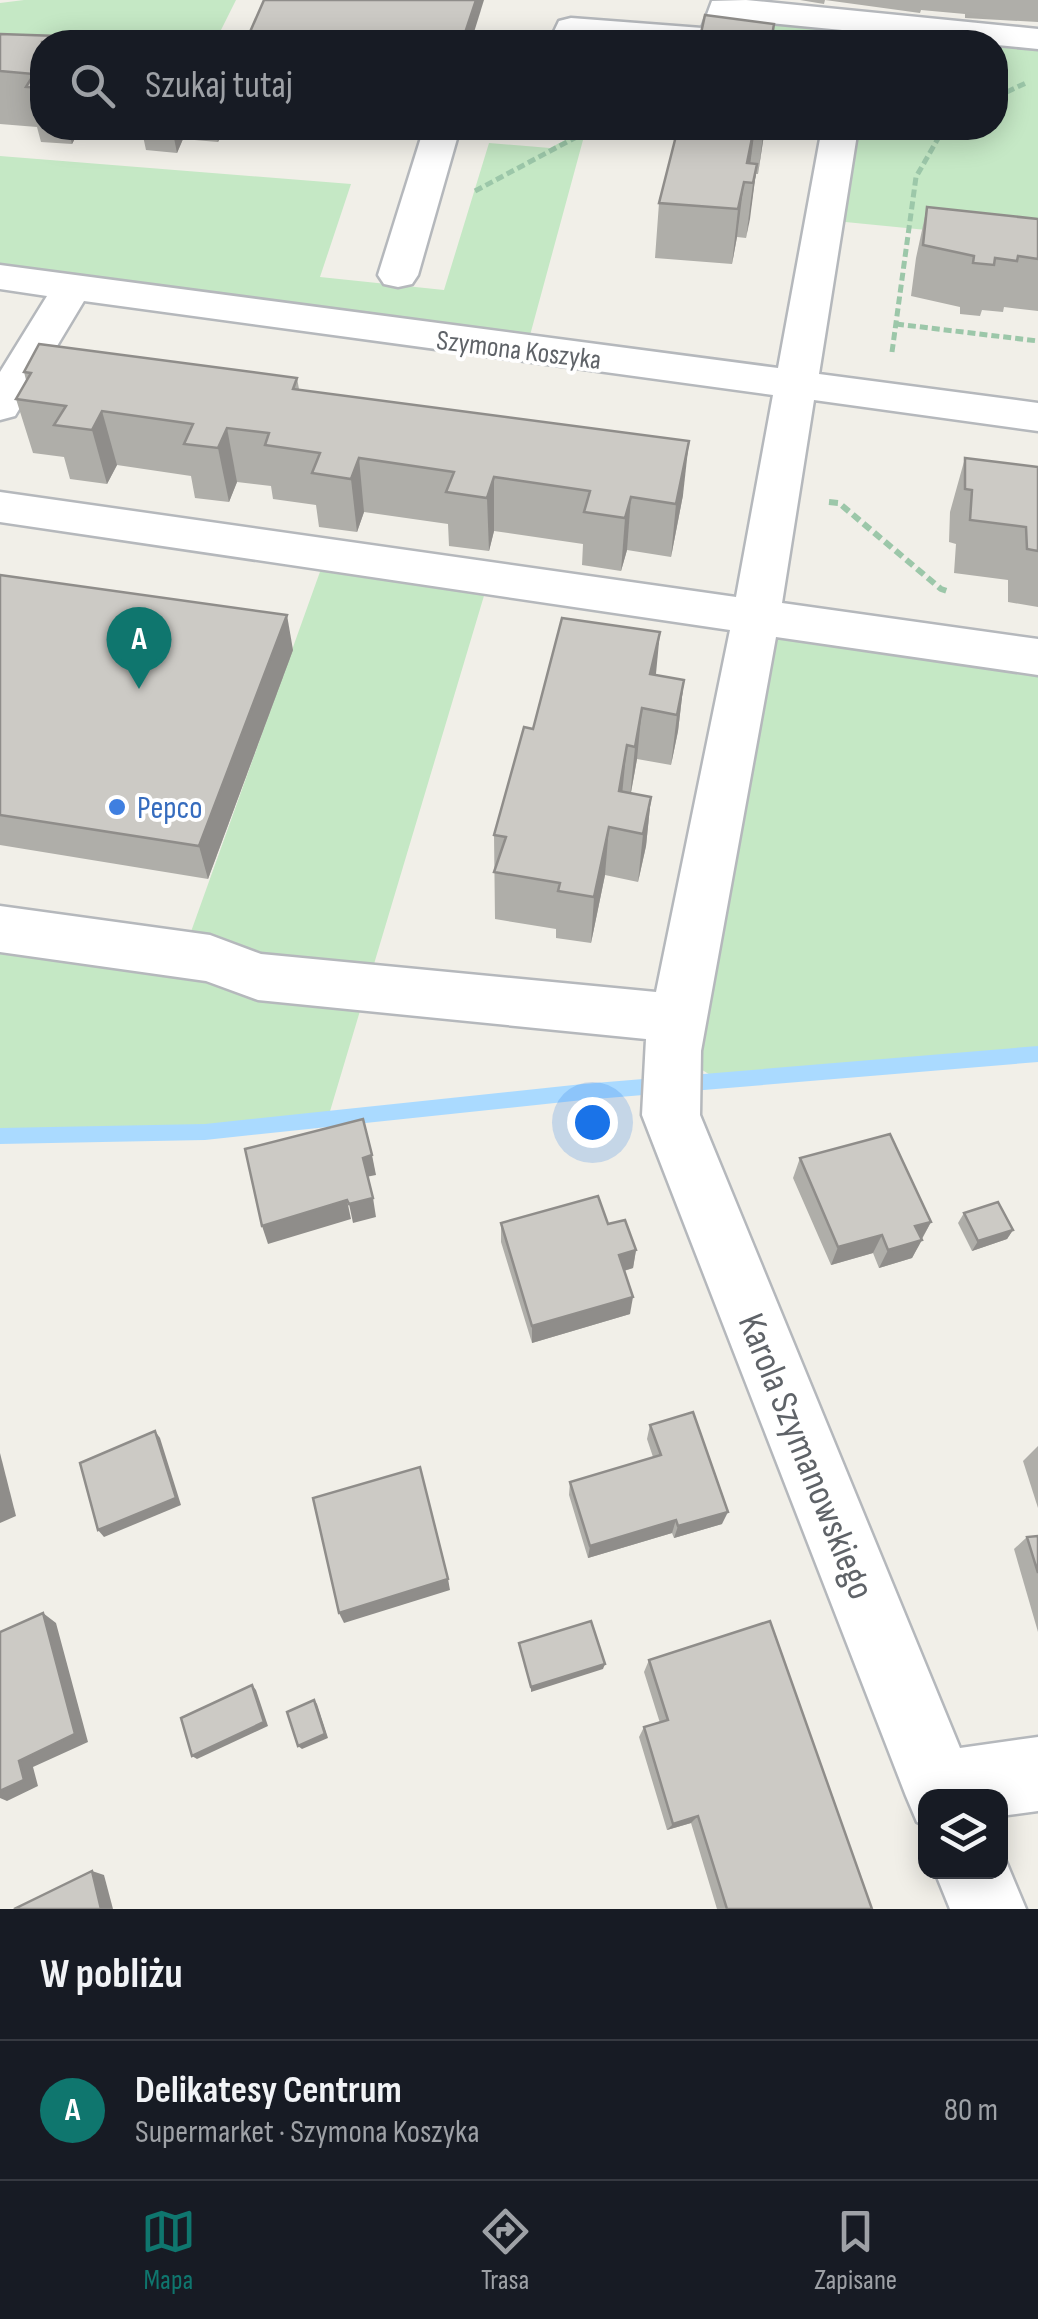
<!DOCTYPE html>
<html lang="pl">
<meta charset="utf-8">
<style>
:root{--surface:#171b24;--page:#242831;--text:#f1f3f6;--muted:#9ea1a6;--line:#363941;--accent:#0f766e}
body{margin:0;font-family:"Sofia Sans Condensed",sans-serif;background:var(--page);color:var(--text)}
.controls{position:absolute;right:30px;bottom:30px;display:grid;overflow:hidden;border-radius:20px;box-shadow:0 5px 25px #0003}
.controls button{width:90px;height:90px;display:grid;place-items:center;padding:0;border:0;border-bottom:2px solid var(--line);background:var(--surface);color:var(--text);font:50px sans-serif}
.you{position:absolute;left:592px;top:1122px;width:35px;height:35px;margin:-25px;border:8px solid #fff;border-radius:50%;background:#1a73e8;box-shadow:0 0 0 15px #1a73e833}
.badge{display:grid;place-items:center;width:65px;height:65px;border-radius:50%;background:var(--accent);color:#fff;font-size:32px;font-weight:700}
.pin{position:absolute;translate:-50% -82px;filter:drop-shadow(0 2px 5px #0008)}
.pin::after{content:'';position:absolute;top:52px;width:35px;height:30px;background:inherit;clip-path:polygon(0 0,100% 0,50% 100%)}
.list{margin:0;padding:0;list-style:none}
h2{display:flex;justify-content:space-between;align-items:center;height:130px;margin:0;padding:0 40px;font-size:42px}
h2 small{font-size:32px;font-weight:400;color:var(--muted)}
.list li{display:grid;grid-template-columns:65px 1fr auto;gap:30px;align-items:center;box-sizing:border-box;height:140px;padding:0 40px;border-top:2px solid var(--line)}
.list b{display:block;font-size:38px;white-space:nowrap}
.list p{margin:0;font-size:32px;white-space:nowrap;color:var(--muted)}
.list em{font-size:32px;font-style:normal;color:var(--muted)}
.icon{flex:none;width:55px;height:55px;fill:none;stroke:currentColor;stroke-width:2;stroke-linecap:round;stroke-linejoin:round}
.map{position:relative;flex:none;width:1038px;height:1909px;overflow:hidden}
.search{position:absolute;background:var(--surface);box-shadow:0 5px 25px #0003;left:30px;right:30px;top:30px;height:110px;display:flex;align-items:center;gap:25px;box-sizing:border-box;padding:0 35px;border-radius:40px;color:var(--muted);font-size:38px}
.sheet{height:270px;background:var(--surface)}
nav{display:flex;justify-content:space-around;align-items:center;box-sizing:border-box;height:140px;border-top:2px solid var(--line);background:var(--surface);font-size:28px;color:var(--muted)}
nav a{display:grid;justify-items:center;gap:5px}
nav .on{color:var(--accent)}
.map>svg:first-child{display:block}
.green{fill:#c5e8c5}
.lines{fill:none;stroke-linecap:round;stroke-linejoin:round}
.stream{fill:#aadaff;fill-rule:evenodd}
.minor-casing{stroke:#b5b8bc;stroke-width:5}
.path-far1{stroke:#9cc7a9;stroke-width:5;stroke-dasharray:8 4;stroke-linecap:butt}
.path{stroke:#9cc7a9;stroke-width:6;stroke-dasharray:9 5;stroke-linecap:butt}
.minor{fill:#fff;fill-rule:evenodd}
.wall{fill:#afaea9}
.shaded-wall{fill:#8f8d8a}
.building{fill:#cccac5;stroke:#8f8d8a;stroke-width:2.5}
.shop-dot{fill:#3f7fe0;stroke:#fff;stroke-width:4}
.labels{text-anchor:middle;stroke-width:8;stroke-linejoin:round;paint-order:stroke}
.far-street-label{font-size:28px;fill:#5f6368;stroke:#fff}
.shop-label{font-size:32px;fill:#366cbe;stroke:#fff;text-anchor:start}
.near-street-label{font-size:38px;fill:#5f6368;stroke:#fff}
</style>
<div class="map">
<svg width="1038" height="1909" viewBox="0 0 1038 1909">
<rect width="100%" height="100%" fill="#f1efe8"/>
<!-- green -->
<g class="green">
<path d="M 24,0 L 236,0 L 215,42 L 42,42 L 0,67 L 0,3 Z"/>
<path d="M 724,8 L 1038,39 L 1038,241 L 825,220 L 840,128 L 996,128 L 996,42 L 748,42 Z"/>
<path d="M 586,129 L 526,350 L 0,277 L 0,156 L 351,184 L 320,277 L 444,290 L 489,143 L 550,148 Z"/>
<path d="M 326,555 L 489,579 L 328,1118 L 205,1132 L 0,1136 L 0,929 L 183,954 Z"/>
<path d="M 756,617 L 1038,657 L 1038,1054 L 723,1083 L 672,1051 Z"/>
</g>
<g class="lines">
<!-- stream -->
<path class="stream" d="M 1038,1046 L 1038,1062 L 583,1100 L 205,1140 L 0,1144 L 0,1128 L 205,1124 L 583,1084 Z"/>
<!-- minor casing -->
<g class="minor-casing">
<g id="minor">
<path d="M 746,0 L 1038,29 L 1038,49 L 738,20 L 735,31 L 760,35 L 765,42 L 549,42 L 559,21 L 571,18 L 702,28 L 712,1 Z"/>
<path d="M 424,128 L 460,128 L 418,275 L 412,284 L 398,287 L 384,284 L 378,275 Z"/>
<path d="M 822,128 L 858,128 L 819,374 L 1038,403 L 1038,431 L 814,400 L 782,603 L 1038,639 L 1038,675 L 776,637 L 701,1051 L 700,1115 L 960,1748 L 1038,1737 L 1038,1811 L 1000,1816 L 1000,1796 L 926,1796 L 926,1826 L 917,1822 L 906,1796 L 642,1115 L 646,1039 L 258,1000 L 206,981 L 0,952 L 0,906 L 210,935 L 261,954 L 656,992 L 730,630 L 0,522 L 0,492 L 736,597 L 773,395 L 84,301 L 15,416 L 0,420 L 0,372 L 47,296 L 0,289 L 0,265 L 778,368 Z"/>
<path d="M 1000,1847 L 1026,1909 L 950,1909 L 935,1872 L 1000,1872 Z"/>
</g>
</g>
<!-- path-far1 -->
<g class="path-far1">
<path d="M 996,97 L 1028,82"/>
<path d="M 475,191 L 582,134 L 584,128"/>
<path d="M 896,324 L 1038,341"/>
<path d="M 892,352 L 916,177 L 944,128"/>
</g>
<!-- path -->
<path class="path" d="M 829,502 L 839,503 L 941,589 L 950,592"/>
<!-- minor -->
<use href="#minor" class="minor"/>
</g>
<!-- wall -->
<g class="wall">
<path d="M 800,0 L 1038,0 L 1038,22 L 965,18 L 965,14 L 921,10 L 920,13 L 825,0 L 824,4 Z"/>
<path d="M 0,34 L 42,42 L 42,128 L 224,128 L 218,142 L 183,139 L 177,153 L 146,150 L 143,136 L 79,131 L 72,144 L 41,142 L 37,127 L 0,124 Z"/>
<path d="M 678,128 L 765,128 L 758,174 L 756,174 L 746,238 L 737,237 L 732,264 L 655,258 L 659,203 Z"/>
<path d="M 927,207 L 1038,219 L 1038,311 L 1004,307 L 1003,312 L 982,310 L 980,316 L 960,314 L 960,307 L 911,296 L 916,258 Z"/>
<path d="M 24,372 L 297,378 L 299,389 L 683,495 L 671,557 L 627,550 L 621,571 L 582,565 L 583,544 L 494,531 L 489,551 L 449,546 L 448,524 L 364,512 L 357,532 L 319,527 L 316,505 L 273,499 L 271,486 L 237,482 L 229,502 L 195,498 L 191,476 L 117,465 L 107,484 L 70,479 L 64,457 L 33,453 L 16,399 L 26,380 Z"/>
<path d="M 965,458 L 1038,467 L 1038,607 L 1008,602 L 1008,580 L 954,573 L 956,544 L 949,542 L 950,512 Z"/>
<path d="M 0,575 L 293,650 L 208,879 L 0,845 Z"/>
<path d="M 656,675 L 684,680 L 678,731 L 671,765 L 637,759 L 631,793 L 651,797 L 646,846 L 638,882 L 605,875 L 591,943 L 556,938 L 556,929 L 495,919 L 494,835 L 533,729 Z"/>
<path d="M 800,1158 L 931,1222 L 912,1258 L 879,1268 L 873,1253 L 831,1265 L 793,1178 Z"/>
<path d="M 964,1213 L 1013,1230 L 1007,1239 L 972,1251 L 958,1223 Z"/>
<path d="M 501,1223 L 608,1224 L 636,1250 L 633,1268 L 624,1271 L 630,1314 L 532,1343 L 501,1242 Z"/>
<path d="M 650,1425 L 722,1524 L 674,1538 L 672,1533 L 588,1558 L 569,1495 L 570,1482 L 653,1457 L 647,1439 Z"/>
<path d="M 1038,1446 L 1038,1508 L 1023,1461 Z"/>
<path d="M 1038,1536 L 1038,1632 L 1014,1549 L 1027,1537 Z"/>
<path d="M 649,1660 L 872,1909 L 717,1909 L 691,1823 L 667,1830 L 639,1737 L 644,1727 L 660,1723 L 644,1672 Z"/>
</g>
<!-- shaded-wall -->
<g class="shaded-wall">
<path d="M 476,0 L 484,0 L 471,42 L 462,42 Z"/>
<path d="M 68,128 L 78,128 L 79,131 L 72,144 Z"/>
<path d="M 172,128 L 181,128 L 183,139 L 177,153 Z"/>
<path d="M 215,128 L 224,128 L 218,142 Z"/>
<path d="M 755,128 L 749,173 L 747,163 Z"/>
<path d="M 764,128 L 765,128 L 758,174 Z"/>
<path d="M 757,164 L 750,219 L 746,238 L 753,183 Z"/>
<path d="M 744,182 L 737,237 L 732,264 L 738,209 Z"/>
<path d="M 102,411 L 117,465 L 107,484 L 92,430 Z"/>
<path d="M 227,428 L 237,482 L 229,502 L 218,448 Z"/>
<path d="M 689,441 L 683,495 L 671,557 L 676,504 Z"/>
<path d="M 359,458 L 364,512 L 357,532 L 351,479 Z"/>
<path d="M 494,477 L 494,531 L 489,551 L 487,498 Z"/>
<path d="M 631,497 L 627,550 L 621,571 L 625,518 Z"/>
<path d="M 287,615 L 293,650 L 208,879 L 199,846 Z"/>
<path d="M 660,632 L 655,684 L 650,674 Z"/>
<path d="M 684,680 L 678,731 L 671,765 L 677,715 Z"/>
<path d="M 642,708 L 637,759 L 630,797 L 635,747 Z"/>
<path d="M 627,745 L 622,795 L 619,791 Z"/>
<path d="M 651,797 L 646,846 L 638,882 L 643,834 Z"/>
<path d="M 609,827 L 605,875 L 591,943 L 594,897 Z"/>
<path d="M 372,1155 L 376,1175 L 366,1177 L 363,1158 Z"/>
<path d="M 373,1198 L 376,1217 L 353,1223 L 349,1204 Z"/>
<path d="M 347,1200 L 351,1219 L 268,1244 L 262,1226 Z"/>
<path d="M 931,1222 L 921,1240 L 915,1226 Z"/>
<path d="M 1013,1230 L 1007,1239 L 972,1251 L 978,1241 Z"/>
<path d="M 882,1235 L 873,1253 L 831,1265 L 838,1247 Z"/>
<path d="M 922,1240 L 912,1258 L 879,1268 L 888,1250 Z"/>
<path d="M 636,1250 L 633,1268 L 616,1273 L 619,1255 Z"/>
<path d="M 633,1297 L 630,1314 L 532,1343 L 532,1326 Z"/>
<path d="M 155,1431 L 160,1438 L 181,1505 L 104,1537 L 98,1530 Z"/>
<path d="M 0,1453 L 16,1516 L 0,1523 Z"/>
<path d="M 728,1512 L 722,1524 L 674,1538 L 678,1526 Z"/>
<path d="M 676,1520 L 672,1533 L 588,1558 L 590,1546 Z"/>
<path d="M 448,1579 L 450,1590 L 344,1623 L 339,1613 Z"/>
<path d="M 43,1613 L 56,1623 L 88,1742 L 33,1767 L 38,1786 L 7,1801 L 0,1798 L 0,1791 Z"/>
<path d="M 605,1664 L 603,1669 L 531,1692 L 531,1687 Z"/>
<path d="M 252,1685 L 256,1690 L 268,1726 L 197,1759 L 192,1756 Z"/>
<path d="M 314,1700 L 317,1704 L 328,1738 L 302,1749 L 298,1746 Z"/>
<path d="M 698,1816 L 691,1823 L 667,1830 L 673,1824 Z"/>
<path d="M 92,1871 L 104,1875 L 113,1909 L 101,1909 Z"/>
</g>
<!-- building -->
<g class="building">
<path d="M 264,0 L 476,0 L 462,42 L 263,42 L 246,41 Z"/>
<path d="M 705,15 L 774,24 L 771,42 L 699,42 Z"/>
<path d="M 0,34 L 87,37 L 85,41 L 107,42 L 42,42 L 42,88 L 26,87 L 34,74 L 0,71 Z"/>
<path d="M 678,128 L 754,128 L 747,163 L 757,164 L 753,183 L 744,182 L 738,209 L 659,203 Z"/>
<path d="M 927,207 L 1038,219 L 1038,259 L 1018,256 L 1017,261 L 995,258 L 994,265 L 973,263 L 974,256 L 923,245 Z"/>
<path d="M 39,344 L 297,378 L 293,389 L 689,441 L 676,504 L 631,497 L 625,518 L 584,512 L 590,491 L 494,477 L 487,498 L 446,492 L 454,472 L 359,458 L 351,479 L 312,473 L 320,453 L 265,445 L 269,433 L 227,428 L 218,448 L 184,444 L 193,424 L 102,411 L 92,430 L 54,425 L 66,406 L 16,399 L 31,373 L 24,372 Z"/>
<path d="M 965,458 L 1038,467 L 1038,551 L 1027,549 L 1026,527 L 970,520 L 972,490 L 965,489 Z"/>
<path d="M 0,575 L 287,615 L 199,846 L 0,815 Z"/>
<path d="M 562,618 L 660,632 L 650,674 L 684,680 L 677,715 L 642,708 L 635,747 L 627,745 L 619,791 L 651,797 L 643,834 L 609,827 L 594,897 L 558,891 L 560,883 L 494,872 L 506,837 L 494,835 L 524,727 L 533,729 Z"/>
<path d="M 363,1119 L 372,1155 L 363,1158 L 373,1198 L 349,1204 L 347,1200 L 262,1226 L 245,1149 Z"/>
<path d="M 890,1134 L 931,1222 L 915,1226 L 922,1240 L 888,1250 L 882,1235 L 838,1247 L 800,1158 Z"/>
<path d="M 598,1196 L 608,1224 L 625,1220 L 636,1250 L 619,1255 L 633,1297 L 532,1326 L 501,1223 Z"/>
<path d="M 998,1202 L 1013,1230 L 978,1241 L 964,1213 Z"/>
<path d="M 693,1412 L 728,1512 L 678,1526 L 676,1520 L 590,1546 L 570,1482 L 661,1455 L 650,1425 Z"/>
<path d="M 155,1431 L 176,1498 L 98,1530 L 80,1463 Z"/>
<path d="M 420,1467 L 448,1579 L 339,1613 L 313,1498 Z"/>
<path d="M 1038,1536 L 1038,1573 L 1027,1537 Z"/>
<path d="M 43,1613 L 75,1734 L 19,1761 L 24,1780 L 0,1791 L 0,1632 Z"/>
<path d="M 591,1621 L 605,1664 L 531,1687 L 519,1643 Z"/>
<path d="M 770,1621 L 872,1909 L 727,1909 L 698,1816 L 673,1824 L 644,1727 L 668,1720 L 649,1660 Z"/>
<path d="M 252,1685 L 264,1722 L 192,1756 L 181,1718 Z"/>
<path d="M 314,1700 L 325,1734 L 298,1746 L 287,1712 Z"/>
<path d="M 92,1871 L 101,1909 L 14,1909 Z"/>
</g>
<!-- markers -->
<circle class="shop-dot" cx="117" cy="807" r="10"/>
<g class="labels">
<!-- far-street labels -->
<g class="far-street-label">
<text transform="translate(519 349) rotate(7)" y="10">Szymona Koszyka</text>
</g>
<!-- shop labels -->
<g class="shop-label">
<text x="137" y="818">Pepco</text>
</g>
<!-- near-street labels -->
<g class="near-street-label">
<text transform="translate(807 1456) rotate(68)" y="13">Karola Szymanowskiego</text>
</g>
</g>
</svg>
<div class="controls">
<button><svg class="icon" aria-label="layers" viewBox="0 0 24 24"><path d="M12 4l9 5-9 5-9-5zM3 14l9 5 9-5"/></svg></button>
</div>
<div class="you"></div>
<div class="pin badge" style="left:139px;top:689px">A</div>
<div class="search"><svg class="icon" aria-label="search" viewBox="0 0 24 24"><circle cx="10" cy="10" r="6"/><path d="M15 15l6 6"/></svg>Szukaj tutaj</div>
</div>
<section class="sheet">
<h2>W pobliżu<small></small></h2>
<ul class="list">
<li><span class="badge">A</span><div><b>Delikatesy Centrum</b><p>Supermarket · Szymona Koszyka</p></div><em>80 m</em></li>
</ul>
</section>
<nav>
<a class="on"><svg class="icon" aria-label="map" viewBox="0 0 24 24"><path d="M3 6l6-2 6 2 6-2v14l-6 2-6-2-6 2zM9 4v14M15 6v14"/></svg>Mapa</a>
<a><svg class="icon" aria-label="directions" viewBox="0 0 24 24"><path d="M12 3l9 9-9 9-9-9zM9 14v-3h6M13 9l2 2-2 2"/></svg>Trasa</a>
<a><svg class="icon" aria-label="saved" viewBox="0 0 24 24"><path d="M7 4h10v16l-5-4-5 4z"/></svg>Zapisane</a>
</nav>
